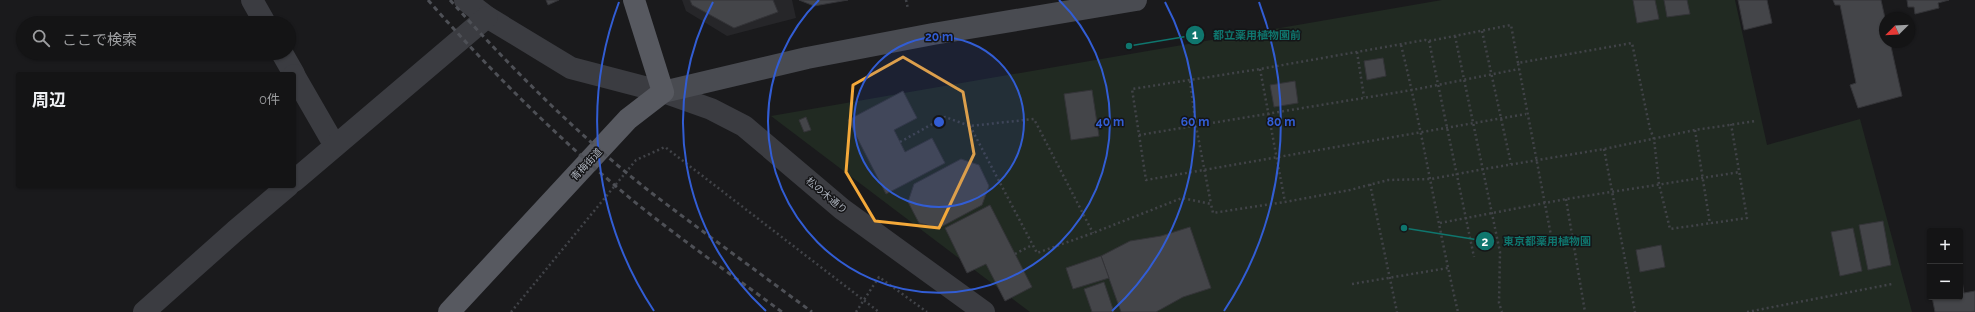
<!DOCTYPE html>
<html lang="ja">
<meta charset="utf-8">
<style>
:root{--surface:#141415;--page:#212122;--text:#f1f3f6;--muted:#9d9ea0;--line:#333334}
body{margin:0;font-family:Raleway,"Noto Sans JP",sans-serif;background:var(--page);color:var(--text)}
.controls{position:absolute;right:12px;bottom:12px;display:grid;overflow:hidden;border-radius:4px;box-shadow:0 1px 3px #0004}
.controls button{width:36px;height:36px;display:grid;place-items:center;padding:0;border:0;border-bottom:1px solid var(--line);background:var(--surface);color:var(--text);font:20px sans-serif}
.compass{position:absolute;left:1879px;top:12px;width:36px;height:36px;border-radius:50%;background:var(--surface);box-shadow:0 1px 3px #0004;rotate:246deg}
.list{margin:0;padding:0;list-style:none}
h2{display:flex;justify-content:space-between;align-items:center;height:52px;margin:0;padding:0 16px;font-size:17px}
h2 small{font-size:13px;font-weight:400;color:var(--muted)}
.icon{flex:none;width:22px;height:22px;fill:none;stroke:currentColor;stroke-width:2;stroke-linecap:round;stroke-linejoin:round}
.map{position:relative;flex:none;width:1975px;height:312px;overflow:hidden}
.search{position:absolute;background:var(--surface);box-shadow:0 1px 3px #0004;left:16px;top:16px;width:280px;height:44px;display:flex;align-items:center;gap:10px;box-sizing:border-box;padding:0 14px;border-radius:22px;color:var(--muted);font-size:15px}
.panel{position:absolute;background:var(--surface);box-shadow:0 1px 3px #0004;left:16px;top:72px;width:280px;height:116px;border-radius:4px}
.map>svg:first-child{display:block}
.built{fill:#262629}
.green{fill:#212a22}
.building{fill:#444549;stroke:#343438}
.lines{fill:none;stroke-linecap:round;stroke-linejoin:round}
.path{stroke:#414348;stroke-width:2.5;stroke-dasharray:2 3;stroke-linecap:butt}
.street{stroke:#3b3c41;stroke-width:22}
.secondary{stroke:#494b51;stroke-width:22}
.primary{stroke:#575960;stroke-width:22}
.rail{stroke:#4e5056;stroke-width:3;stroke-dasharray:5 4;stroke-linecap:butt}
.marked{fill:none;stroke:#f4a93a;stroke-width:3;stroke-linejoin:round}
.ring{fill:none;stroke:#325dd4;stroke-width:2}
.labels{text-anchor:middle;stroke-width:3;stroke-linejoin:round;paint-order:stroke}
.street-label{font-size:10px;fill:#acb2bc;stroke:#151517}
.centre{fill:#325dd4;stroke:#151517;stroke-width:2}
.ring-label{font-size:12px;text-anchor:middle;font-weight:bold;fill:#325dd4;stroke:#151517;stroke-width:3;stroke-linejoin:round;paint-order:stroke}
.leader{fill:none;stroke:#0f766e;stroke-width:1.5}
.callout-dot{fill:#0f766e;stroke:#151517;stroke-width:1.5}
.mark-label{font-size:12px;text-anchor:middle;font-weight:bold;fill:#fff}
.callout-label{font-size:11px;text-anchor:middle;font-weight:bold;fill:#0f766e;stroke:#151517;stroke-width:3;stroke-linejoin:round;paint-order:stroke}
</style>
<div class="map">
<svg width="1975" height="312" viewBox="0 0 1975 312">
<rect width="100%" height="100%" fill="#1a1a1c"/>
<!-- built -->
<path class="built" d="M 682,0 L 792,0 L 796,18 L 727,36 L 686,11 Z"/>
<!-- green -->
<path class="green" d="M 1442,0 L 1735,0 L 1767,145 L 1860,119 L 1912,312 L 1030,312 L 771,116 Z"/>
<!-- building -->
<g class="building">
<path d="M 546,0 L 559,0 L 548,5 Z"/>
<path d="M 690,0 L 773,0 L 778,12 L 734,28 L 692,5 Z"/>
<path d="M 799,0 L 848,0 L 814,6 Z"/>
<path d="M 1633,0 L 1655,0 L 1659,19 L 1637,23 Z"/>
<path d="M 1664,0 L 1687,0 L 1690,14 L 1667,17 Z"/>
<path d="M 1738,0 L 1767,0 L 1772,23 L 1744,30 Z"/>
<path d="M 1833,0 L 1881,0 L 1885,18 L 1885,42 L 1890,42 L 1902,96 L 1858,108 L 1850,85 L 1856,83 L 1840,5 L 1835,5 Z"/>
<path d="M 1907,0 L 1949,0 L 1938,3 L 1939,8 L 1915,14 L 1914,7 L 1908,7 Z"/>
<path d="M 1383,58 L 1386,76 L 1367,80 L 1364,61 Z"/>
<path d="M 1295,81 L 1298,103 L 1274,107 L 1270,85 Z"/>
<path d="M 1092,90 L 1099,136 L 1071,140 L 1064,94 Z"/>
<path d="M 903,91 L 917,118 L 894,130 L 905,152 L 932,138 L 945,163 L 886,194 L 848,120 Z"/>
<path d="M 806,117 L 811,130 L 804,132 L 799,120 Z"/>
<path d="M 961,159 L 979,165 L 989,186 L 982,205 L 939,228 L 919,223 L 908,202 L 914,184 Z"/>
<path d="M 990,205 L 1032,287 L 1005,301 L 986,264 L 967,273 L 945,228 Z"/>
<path d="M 1883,221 L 1891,265 L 1868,270 L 1859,225 Z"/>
<path d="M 1190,227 L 1211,288 L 1183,297 L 1156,312 L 1121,312 L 1101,256 L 1130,241 L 1161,236 Z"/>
<path d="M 1853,228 L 1862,271 L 1840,276 L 1831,232 Z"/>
<path d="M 1661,245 L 1665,267 L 1640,272 L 1636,250 Z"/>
<path d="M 1101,256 L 1109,278 L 1073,289 L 1066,268 Z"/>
<path d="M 1962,281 L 1964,293 L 1975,291 L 1975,312 L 1935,312 L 1932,297 L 1960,297 L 1960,282 Z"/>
<path d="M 1104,282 L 1114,312 L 1092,312 L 1084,289 Z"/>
</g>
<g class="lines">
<!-- path -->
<g class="path">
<path d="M 906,0 L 908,9"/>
<path d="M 1482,31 L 1511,164"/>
<path d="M 1455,36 L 1500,252 L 1499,303 L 1502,312"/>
<path d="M 1429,41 L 1474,257"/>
<path d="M 1401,45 C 1423,133 1437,223 1458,312"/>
<path d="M 1357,52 L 1364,97"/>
<path d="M 1518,63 L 1511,25 L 1429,41 L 1425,40 L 1260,69 L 1132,89 L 1146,180 L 1526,114"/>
<path d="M 1260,69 L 1285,202"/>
<path d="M 1190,81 L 1196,126 L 1211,204"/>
<path d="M 970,126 L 1037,253 L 1093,233 L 1182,198 L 1211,204 L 1213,213 L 1285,202 L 1350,190 L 1388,180 L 1431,179 L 1484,169 L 1604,149 L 1695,130 L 1756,121"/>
<path d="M 1695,130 L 1710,224"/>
<path d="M 1139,135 L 1412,90 L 1519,69"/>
<path d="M 900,142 L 945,117 L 970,126 L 1034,119 L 1093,233"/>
<path d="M 1604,149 L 1635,312"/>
<path d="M 1370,184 L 1397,312"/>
<path d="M 1566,199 L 1585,312"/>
<path d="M 1440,223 L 1566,199 L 1740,172"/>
<path d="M 1574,243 L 1553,246 L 1518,63 L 1632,43 L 1650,129 L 1654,139 L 1659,184 L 1670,229 L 1747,218 L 1731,124"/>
<path d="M 1015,254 L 1032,245"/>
<path d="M 1352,284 L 1448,268"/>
<path d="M 511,312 L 636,160 L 665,147 L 879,312"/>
<path d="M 856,312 L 879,277 L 927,312"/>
<path d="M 1747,312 L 1892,284"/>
</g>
<!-- street -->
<g class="street">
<path d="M 252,0 L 265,23"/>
<path d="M 465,0 L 487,17 L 571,68 L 663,92 L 711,109 L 744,126 L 842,209 L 984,312"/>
<path d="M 282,53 L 294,74"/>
<path d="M 294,75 L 335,146"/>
<path d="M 294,181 L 487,17"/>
<path d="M 144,312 L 235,231 L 288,186"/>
</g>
<!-- secondary -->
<path class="secondary" d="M 663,92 L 807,58 L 933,34 L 1136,0"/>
<!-- primary -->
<path class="primary" d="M 449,312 L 628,119 L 663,92 L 634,0"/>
<!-- rail -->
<g class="rail">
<path d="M 428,0 C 490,71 559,139 631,199 C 680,239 732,275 782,312"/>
<path d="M 450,0 C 511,68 577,134 649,191 C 703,232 758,272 812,312"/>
</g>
</g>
<!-- marked area -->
<path class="marked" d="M 903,57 L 963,92 L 974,154 L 939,228 L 875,221 L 846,172 L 853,85 Z"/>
<!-- distance rings -->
<circle cx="939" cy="122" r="85" fill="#325dd4" fill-opacity=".12"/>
<g class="ring">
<circle cx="939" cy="122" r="85"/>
<path d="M1059 0A171 171 0 1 1 819 0"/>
<path d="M766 311A256 256 0 0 1 713 2M1165 2A256 256 0 0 1 1112 311"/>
<path d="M654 311A342 342 0 0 1 619 2M1259 2A342 342 0 0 1 1224 311"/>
</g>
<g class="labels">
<!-- street labels -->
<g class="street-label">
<text transform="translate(586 164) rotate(-47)" y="4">青梅街道</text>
<text transform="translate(827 195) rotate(40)" y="4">松の木通り</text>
</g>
</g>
<circle cx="939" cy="122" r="6" class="centre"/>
<g class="ring-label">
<text x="939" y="41">20 m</text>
<text x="1110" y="126">40 m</text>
<text x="1195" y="126">60 m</text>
<text x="1281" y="126">80 m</text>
</g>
<!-- callouts -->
<path class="leader" d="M1129 46L1195 35M1404 228L1485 241"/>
<g class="callout-dot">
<circle cx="1129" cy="46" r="4"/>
<circle cx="1404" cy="228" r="4"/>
<circle cx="1195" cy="35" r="10"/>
<circle cx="1485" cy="241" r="10"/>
</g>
<g class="mark-label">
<text x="1195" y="39">1</text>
<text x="1485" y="246">2</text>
</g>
<g class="callout-label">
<text x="1257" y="39">都立薬用植物園前</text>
<text x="1547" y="245">東京都薬用植物園</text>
</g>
</svg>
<div class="controls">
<button>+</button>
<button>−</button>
</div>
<svg class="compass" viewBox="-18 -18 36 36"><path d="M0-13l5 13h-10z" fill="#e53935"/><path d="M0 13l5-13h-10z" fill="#9d9ea0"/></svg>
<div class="search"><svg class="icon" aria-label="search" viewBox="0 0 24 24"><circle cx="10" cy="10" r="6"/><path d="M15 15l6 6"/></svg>ここで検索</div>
<section class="panel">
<h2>周辺<small>0件</small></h2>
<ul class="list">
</ul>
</section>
</div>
